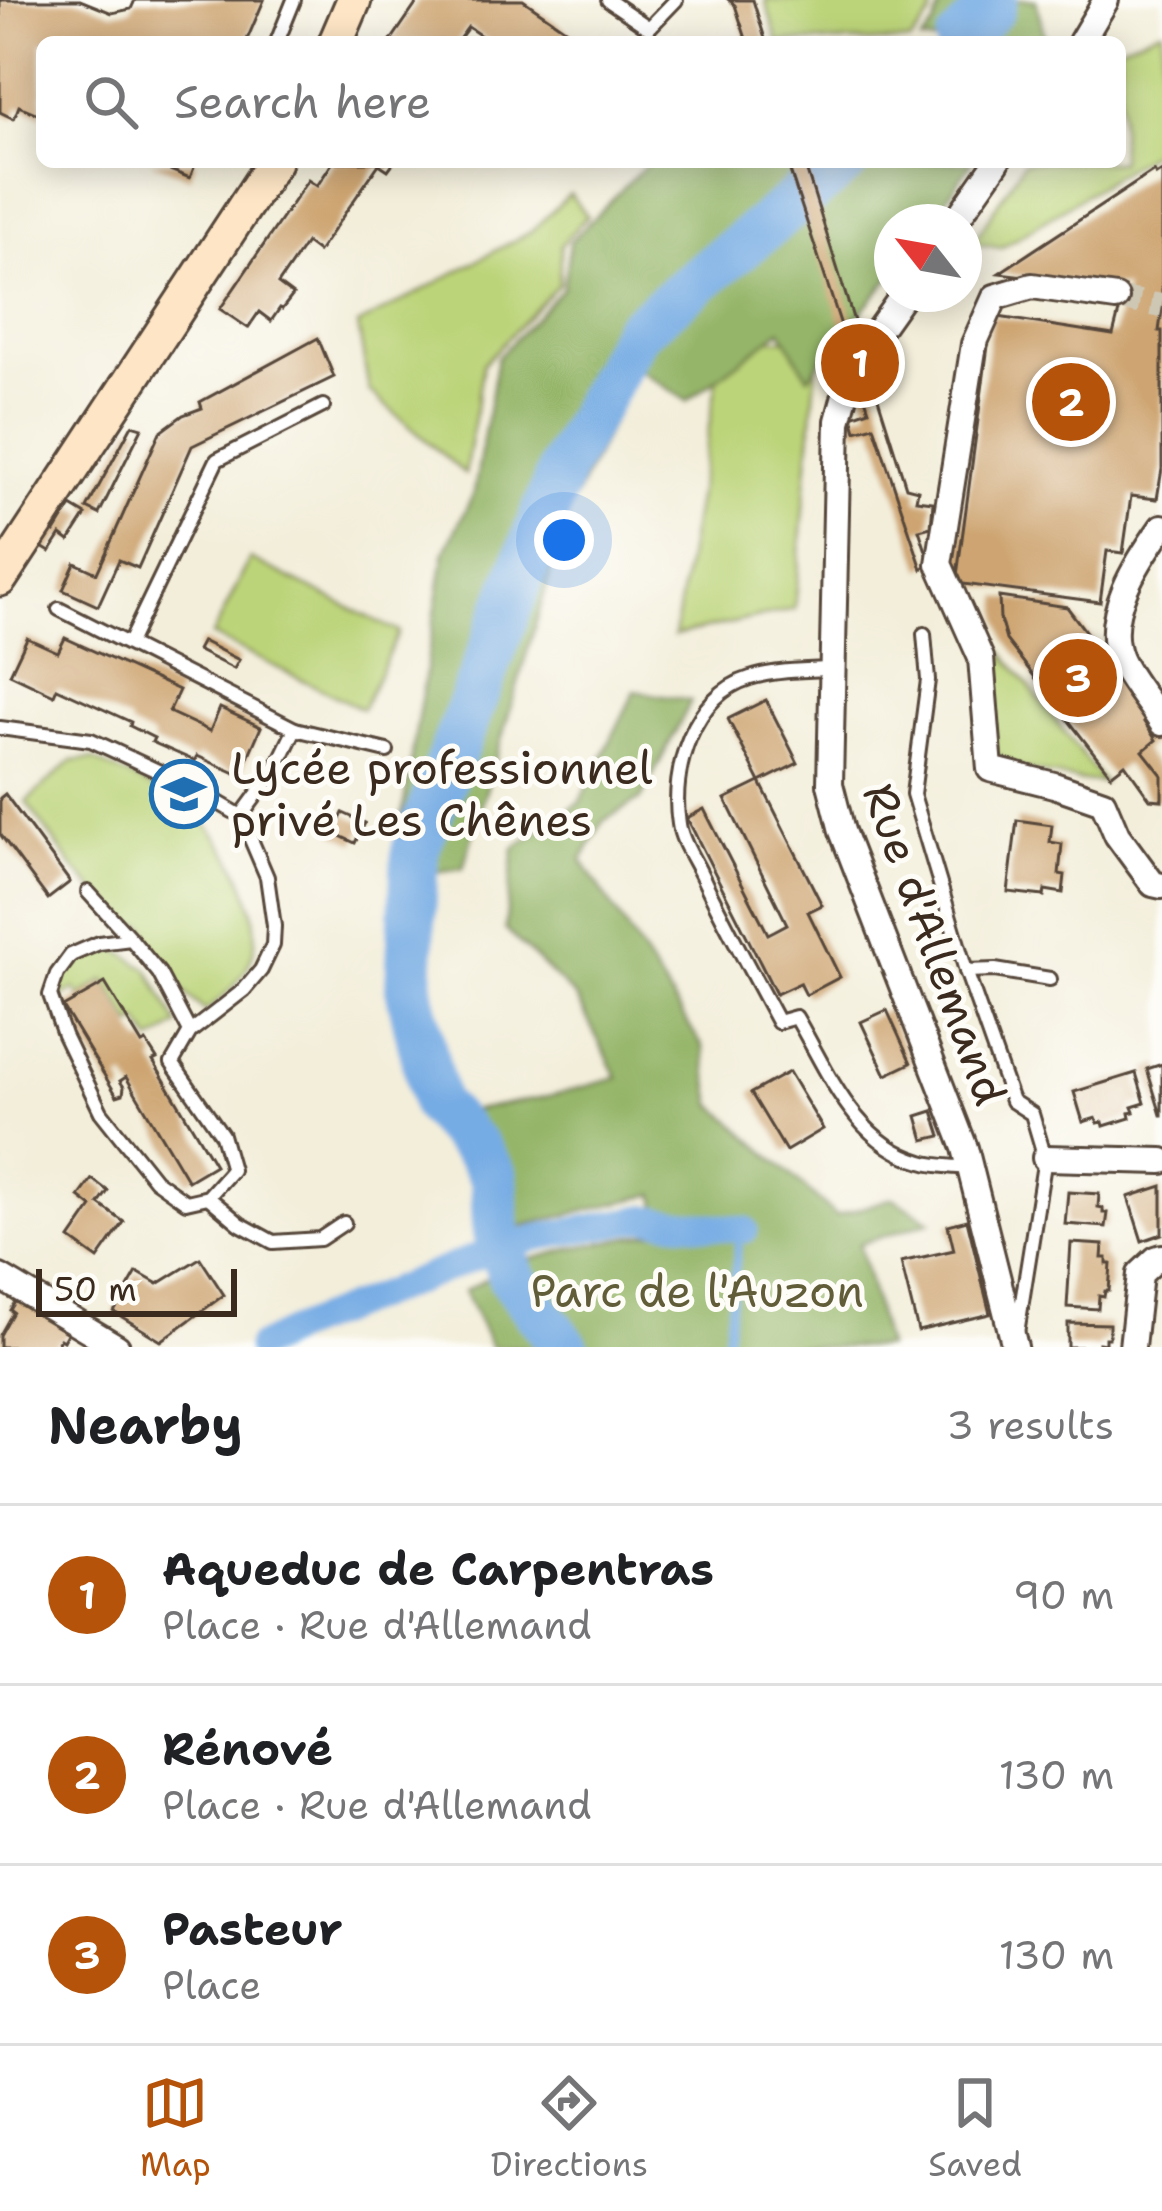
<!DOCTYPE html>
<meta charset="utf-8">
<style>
:root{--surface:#fff;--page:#f6f6f6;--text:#202124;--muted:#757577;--line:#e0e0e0;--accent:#b45309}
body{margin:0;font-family:"Shantell Sans",sans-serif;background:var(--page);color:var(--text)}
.compass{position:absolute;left:874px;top:204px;width:108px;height:108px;border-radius:50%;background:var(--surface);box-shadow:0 6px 30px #0003;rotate:301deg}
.scale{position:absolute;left:36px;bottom:30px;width:201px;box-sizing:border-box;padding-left:12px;border:6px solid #3b2a1e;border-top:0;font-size:33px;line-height:42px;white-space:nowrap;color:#3b2a1e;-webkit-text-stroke:9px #fdfcf7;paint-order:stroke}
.you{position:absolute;left:564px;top:540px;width:42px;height:42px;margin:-30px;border:9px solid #fff;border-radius:50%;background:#1a73e8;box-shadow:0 0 0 18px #1a73e833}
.badge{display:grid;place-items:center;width:78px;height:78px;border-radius:50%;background:var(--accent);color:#fff;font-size:39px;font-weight:700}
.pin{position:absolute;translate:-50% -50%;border:6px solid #fff;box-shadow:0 3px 12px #0006}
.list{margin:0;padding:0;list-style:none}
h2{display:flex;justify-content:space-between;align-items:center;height:156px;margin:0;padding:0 48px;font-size:51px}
h2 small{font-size:39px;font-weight:400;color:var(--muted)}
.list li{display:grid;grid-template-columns:78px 1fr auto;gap:36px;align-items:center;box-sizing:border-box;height:180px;padding:0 48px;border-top:3px solid var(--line)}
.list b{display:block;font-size:45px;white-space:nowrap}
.list p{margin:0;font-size:39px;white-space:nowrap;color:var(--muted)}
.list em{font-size:39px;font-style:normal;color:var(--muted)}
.icon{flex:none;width:66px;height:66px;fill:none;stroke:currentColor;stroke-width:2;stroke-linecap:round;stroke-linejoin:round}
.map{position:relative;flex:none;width:1162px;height:1347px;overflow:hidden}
.search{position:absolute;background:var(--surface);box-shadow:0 6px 30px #0003;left:36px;right:36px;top:36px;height:132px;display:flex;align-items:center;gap:30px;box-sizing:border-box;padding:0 42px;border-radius:18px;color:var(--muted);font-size:45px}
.sheet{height:696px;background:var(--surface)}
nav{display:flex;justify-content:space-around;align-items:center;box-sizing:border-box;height:168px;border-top:3px solid var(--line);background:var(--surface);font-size:33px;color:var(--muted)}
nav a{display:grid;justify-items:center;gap:6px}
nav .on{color:var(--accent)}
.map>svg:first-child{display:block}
.green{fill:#bcd479;stroke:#7c7f4c;stroke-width:3}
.forest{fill:#95b669;stroke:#687044;stroke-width:3}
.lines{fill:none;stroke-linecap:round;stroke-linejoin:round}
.stream{stroke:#76ace4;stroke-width:8}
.canal{stroke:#76ace4;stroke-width:27}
.river{stroke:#76ace4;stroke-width:48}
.building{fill:#cea572}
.minor-tunnel{stroke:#cec7b4;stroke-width:24;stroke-dasharray:24 12;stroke-linecap:butt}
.service-casing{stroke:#57473a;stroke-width:18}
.minor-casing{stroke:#57473a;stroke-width:30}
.secondary-casing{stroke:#57473a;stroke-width:39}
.service{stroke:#fff;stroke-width:12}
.minor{stroke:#fff;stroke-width:24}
.secondary{stroke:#fde5c5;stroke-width:33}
.labels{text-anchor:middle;stroke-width:10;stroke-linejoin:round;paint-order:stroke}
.poi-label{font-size:45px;fill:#3b2a1e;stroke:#fdfcf7;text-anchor:start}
.street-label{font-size:45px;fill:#3b2a1e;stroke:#fdfcf7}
.park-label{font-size:45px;fill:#625d39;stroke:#fdfcf7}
</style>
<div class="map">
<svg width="1162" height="1347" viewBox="0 0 1162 1347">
<rect width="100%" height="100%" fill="#fdfcf7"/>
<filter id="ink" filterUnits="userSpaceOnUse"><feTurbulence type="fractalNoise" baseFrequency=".00833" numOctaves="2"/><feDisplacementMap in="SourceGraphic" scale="24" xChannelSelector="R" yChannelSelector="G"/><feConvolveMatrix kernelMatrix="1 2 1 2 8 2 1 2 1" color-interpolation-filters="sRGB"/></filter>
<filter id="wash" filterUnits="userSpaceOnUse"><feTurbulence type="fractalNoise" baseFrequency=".004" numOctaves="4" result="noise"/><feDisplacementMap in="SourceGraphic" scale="48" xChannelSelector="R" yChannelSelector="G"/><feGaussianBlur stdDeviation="2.7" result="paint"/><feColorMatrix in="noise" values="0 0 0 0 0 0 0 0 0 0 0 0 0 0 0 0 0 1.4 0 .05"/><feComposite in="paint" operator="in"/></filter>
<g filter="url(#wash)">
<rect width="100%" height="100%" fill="#f3eeda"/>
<!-- green -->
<g class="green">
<path d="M 765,0 L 934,0 L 931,16 L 911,42 L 778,42 Z"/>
<path d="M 1162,29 L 1162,156 L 1155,150 L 1001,248 L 973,243 L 1024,162 L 1120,162 L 1120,46 Z"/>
<path d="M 570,194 L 587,216 L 561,245 L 559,284 L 483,364 L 465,474 L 369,391 L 358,325 L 530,232 Z"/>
<path d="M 724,337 L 819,341 L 795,609 L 674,636 Z"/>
<path d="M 250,559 L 399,632 L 362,709 L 212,636 Z"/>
<path d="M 1002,651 L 1103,782 L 1080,781 L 1009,766 L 994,750 L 995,690 Z"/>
<path d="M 92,759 C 128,777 165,790 197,816 C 230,842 267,913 252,956 C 245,979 223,998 205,1011 L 176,985 L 151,948 L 138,936 L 147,928 L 142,924 L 132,930 L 73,867 L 26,802 L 72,761 Z"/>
<path d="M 118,950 L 148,969 L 178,1025 L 152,1042 L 139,1021 L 133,1025 L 105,980 L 80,996 L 75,989 L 57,1000 C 57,965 88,951 118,950 Z"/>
</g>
<!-- forest -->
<g class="forest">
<path d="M 942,0 L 1036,0 L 1046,42 L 921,42 L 935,24 Z"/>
<path d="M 649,162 L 972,162 L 930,222 L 892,222 L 892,275 L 808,377 L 781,330 L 687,401 L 638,369 L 570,508 L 463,868 L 392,878 L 445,551 L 474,493 L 497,358 L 563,288 L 570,242 Z"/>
<path d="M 635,691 L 691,701 L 641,799 L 603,821 L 582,860 L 703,1047 L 713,1104 L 836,1216 L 893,1198 L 931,1221 L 859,1244 L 886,1347 L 491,1347 L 464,1291 L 516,1263 L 574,1248 L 661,1231 L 655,1194 L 505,1230 L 501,1176 L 458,1113 L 545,1097 L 618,1078 L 577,999 L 505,929 L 514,848 L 580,802 Z"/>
</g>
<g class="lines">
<!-- stream -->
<path class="stream" d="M 726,1347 L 740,1229"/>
<!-- canal -->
<path class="canal" d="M 259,1347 L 294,1330 L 476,1257 L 535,1238 L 644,1218 L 745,1230"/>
<!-- river -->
<g class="river">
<path d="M 959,42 L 991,8 L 993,0"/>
<path d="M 565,1347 L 512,1278 L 496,1232 L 494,1177 L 477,1150 L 435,1104 L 409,988 L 415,851 L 562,468 L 635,331 L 845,162"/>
</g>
</g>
<g id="blocks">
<!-- building -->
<g class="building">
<path d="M 0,0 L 80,0 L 112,13 L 131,9 L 135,0 L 264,0 L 246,42 L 42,42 L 42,116 L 19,106 L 14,119 L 0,112 Z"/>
<path d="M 419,0 L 523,0 L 584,42 L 490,42 L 468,27 L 457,42 L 390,42 Z"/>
<path d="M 729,0 L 753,0 L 766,42 L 747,42 L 735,5 Z"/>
<path d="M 150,162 L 196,162 L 190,178 Z"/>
<path d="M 333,162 L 394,162 L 388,170 L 379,164 L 318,252 L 306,243 L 278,284 L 293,295 L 282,309 L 280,308 L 271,321 L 259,312 L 248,328 L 220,309 L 308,180 L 317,186 Z"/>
<path d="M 787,162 L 804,162 L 906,487 L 918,490 L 916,500 L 933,502 L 931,527 L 919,530 L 930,563 L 922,569 L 874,426 L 856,431 L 852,416 L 869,410 Z"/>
<path d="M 1154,171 L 1156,175 L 1162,171 L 1162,310 L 1159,331 L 1162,331 L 1162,469 L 1157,499 L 1131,496 L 1123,553 L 1107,551 L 1100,602 L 956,583 L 992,316 L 1113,335 L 1125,288 L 999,273 Z"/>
<path d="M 318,338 L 334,377 L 192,446 L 138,568 L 119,560 L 98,606 L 63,590 L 75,563 L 97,573 L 160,432 L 183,415 L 202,408 L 200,402 Z"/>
<path d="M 132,425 L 142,428 L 99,514 L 87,508 Z"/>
<path d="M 71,506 L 86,515 L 69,541 L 61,535 L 50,552 L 40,546 L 48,527 L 55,532 Z"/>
<path d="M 999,597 L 1067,607 L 1150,717 L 1144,722 L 1156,740 L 1143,751 L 1162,775 L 1162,800 L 1150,799 L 1125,764 L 1111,775 L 1006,640 L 1000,619 Z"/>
<path d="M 27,638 L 58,652 L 65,638 L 179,690 L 169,712 L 210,731 L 220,708 L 261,727 L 240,775 L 197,756 L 195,761 L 152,742 L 154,738 L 130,726 L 131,722 L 57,688 L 54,695 L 10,674 Z"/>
<path d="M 202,641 L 239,660 L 234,669 L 197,650 Z"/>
<path d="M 766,700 L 798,763 L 760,782 L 728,719 Z"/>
<path d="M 760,782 L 822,905 L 808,912 L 840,977 L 806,995 L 800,983 L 776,994 L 687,818 L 704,809 L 768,934 L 774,931 L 787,924 L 725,799 Z"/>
<path d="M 5,794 L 70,882 L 48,899 L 0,834 L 0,798 Z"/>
<path d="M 343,813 L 365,823 L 355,843 L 334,833 Z"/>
<path d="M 1017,820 L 1052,825 L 1050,842 L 1062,844 L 1059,874 L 1065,875 L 1063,893 L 1045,890 L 1044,896 L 1008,892 Z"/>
<path d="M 105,983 L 142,1044 L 146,1042 L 157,1059 L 153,1061 L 215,1165 L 188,1181 L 126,1077 L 120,1081 L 124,1087 L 123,1094 L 117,1096 L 63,1007 Z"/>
<path d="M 887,1010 L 911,1063 L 886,1075 L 861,1022 Z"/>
<path d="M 1162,1064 L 1162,1115 L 1161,1115 L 1147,1069 Z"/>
<path d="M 789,1072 L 823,1129 L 786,1151 L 751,1093 Z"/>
<path d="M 1136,1073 L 1145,1103 L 1132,1107 L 1134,1112 L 1129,1113 L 1130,1118 L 1104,1126 L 1103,1122 L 1098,1123 L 1096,1118 L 1083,1122 L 1074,1092 Z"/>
<path d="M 933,1111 L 941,1136 L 924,1140 L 917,1116 Z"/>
<path d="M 92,1179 L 108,1191 L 99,1204 L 124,1222 L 98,1259 L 70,1239 L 92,1207 L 79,1197 Z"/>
<path d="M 1162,1186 L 1162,1234 L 1142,1241 L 1128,1197 Z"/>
<path d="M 1068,1192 L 1099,1194 L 1098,1207 L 1103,1208 L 1103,1213 L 1108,1213 L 1106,1227 L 1065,1224 Z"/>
<path d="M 967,1220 L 990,1314 L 918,1331 L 901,1262 L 954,1250 L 948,1225 Z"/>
<path d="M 1071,1243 L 1103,1245 L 1102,1258 L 1107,1258 L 1107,1264 L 1111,1264 L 1109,1291 L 1105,1291 L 1104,1297 L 1099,1296 L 1098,1309 L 1067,1307 Z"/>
<path d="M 200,1258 L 224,1295 L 161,1341 L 114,1312 L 137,1272 L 158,1284 Z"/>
<path d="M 18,1297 L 70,1328 L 63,1341 L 60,1339 L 55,1347 L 0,1347 L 0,1335 L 13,1312 L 10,1310 Z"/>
<path d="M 1068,1323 L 1109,1324 L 1109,1338 L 1105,1338 L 1105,1344 L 1099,1343 L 1099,1347 L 1068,1347 Z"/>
</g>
</g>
</g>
<g filter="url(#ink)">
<use href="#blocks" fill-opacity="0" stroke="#57473a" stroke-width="3"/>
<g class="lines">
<!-- minor-tunnel -->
<path class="minor-tunnel" d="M 1116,298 L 1162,306"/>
<!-- service casing -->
<g class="service-casing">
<g id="service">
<path d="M 608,0 L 649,28 L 676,0"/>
<path d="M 277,42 L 294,0"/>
<path d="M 59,609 L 295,729 L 275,770 L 241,816"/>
<path d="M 924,634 L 928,680 L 913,794 L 966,971 L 1012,1101 L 1032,1114 L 1045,1158 L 1017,1333"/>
<path d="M 129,643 L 217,460 L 323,406"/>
<path d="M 833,669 C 806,670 776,670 750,678 C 693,695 670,770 679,824 C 681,841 694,859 701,874 C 725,925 752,973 778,1022 L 796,1017 C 829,1073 854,1142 922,1162 C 937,1167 954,1166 969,1168"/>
<path d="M 0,728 L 91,740 L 190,786 L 241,816 L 267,877 L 274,926 L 273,945 L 261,970 L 244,990 L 190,1032 L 172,1063 L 222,1135 L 232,1170 L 208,1197 L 186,1202 L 155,1180 L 101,1112 L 64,1035 L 50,995 L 57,974 L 71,955 L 99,943 L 131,939 L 159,973 L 190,1032"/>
<path d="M 295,729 L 387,751"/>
<path d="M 88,892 L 131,939"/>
<path d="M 966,971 L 995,970 L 1050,979"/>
<path d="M 208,1197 L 240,1224 L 273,1242 L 320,1239 L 344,1223"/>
</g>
</g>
<!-- minor casing -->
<g class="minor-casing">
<g id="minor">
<path d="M 1081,42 L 1106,0"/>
<path d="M 955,222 L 997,162"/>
<path d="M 904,294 L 853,366 L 838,421 L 830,784 L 842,831 L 965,1148 L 1015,1347"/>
<path d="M 1116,298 L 1032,286 L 995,297 L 974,344 L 939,564 L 981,658 L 990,769 L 1054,785 L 1103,802 L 1117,835 L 1153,884 L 1162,886"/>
<path d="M 1162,527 C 1138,561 1101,616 1120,659 C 1130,681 1149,702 1162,723"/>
<path d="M 1045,1158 L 1162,1161"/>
<path d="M 0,1277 L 117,1347"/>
<path d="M 1132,1347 L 1140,1274 L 1156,1259 L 1162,1257"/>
</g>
</g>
<!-- secondary casing -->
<g class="secondary-casing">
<g id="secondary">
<path d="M 336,42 L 354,0"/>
<path d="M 0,579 L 274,162"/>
</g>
</g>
<!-- service -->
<use href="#service" class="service"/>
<!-- minor -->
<use href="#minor" class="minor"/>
<!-- secondary -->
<use href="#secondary" class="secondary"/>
</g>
</g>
<!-- icons -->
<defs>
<g id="school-ring" transform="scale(3.45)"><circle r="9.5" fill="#fdfcf7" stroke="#1f6fb2" stroke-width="1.5"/><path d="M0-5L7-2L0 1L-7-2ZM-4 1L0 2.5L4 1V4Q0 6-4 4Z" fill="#1f6fb2"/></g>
</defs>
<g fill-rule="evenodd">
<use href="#school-ring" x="184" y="794"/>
</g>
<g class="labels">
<!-- poi labels -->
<g class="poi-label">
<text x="231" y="784">Lycée professionnel<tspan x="231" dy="52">privé Les Chênes</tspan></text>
</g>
<!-- street labels -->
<g class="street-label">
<text transform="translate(935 944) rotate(70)" y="16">Rue d'Allemand</text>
</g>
<!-- park labels -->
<g class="park-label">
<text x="697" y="1307">Parc de l'Auzon</text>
</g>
</g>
</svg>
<svg class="compass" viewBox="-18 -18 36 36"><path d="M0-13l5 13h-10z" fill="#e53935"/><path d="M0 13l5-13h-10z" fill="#757577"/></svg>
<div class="scale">50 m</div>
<div class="you"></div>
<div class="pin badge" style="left:860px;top:363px">1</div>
<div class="pin badge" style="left:1071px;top:402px">2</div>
<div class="pin badge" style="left:1078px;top:678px">3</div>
<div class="search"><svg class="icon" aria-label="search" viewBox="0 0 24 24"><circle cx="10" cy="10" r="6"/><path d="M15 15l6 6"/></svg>Search here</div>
</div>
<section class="sheet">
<h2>Nearby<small>3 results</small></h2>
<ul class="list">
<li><span class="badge">1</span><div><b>Aqueduc de Carpentras</b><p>Place · Rue d'Allemand</p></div><em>90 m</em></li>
<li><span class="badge">2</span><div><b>Rénové</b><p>Place · Rue d'Allemand</p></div><em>130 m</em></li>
<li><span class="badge">3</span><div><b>Pasteur</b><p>Place</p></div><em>130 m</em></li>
</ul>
</section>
<nav>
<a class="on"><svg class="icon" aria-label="map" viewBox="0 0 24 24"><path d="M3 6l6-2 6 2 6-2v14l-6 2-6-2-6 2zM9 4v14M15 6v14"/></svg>Map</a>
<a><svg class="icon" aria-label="directions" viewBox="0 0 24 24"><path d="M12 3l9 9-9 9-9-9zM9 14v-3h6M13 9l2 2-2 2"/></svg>Directions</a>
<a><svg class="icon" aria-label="saved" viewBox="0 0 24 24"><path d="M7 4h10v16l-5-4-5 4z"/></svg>Saved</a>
</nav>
